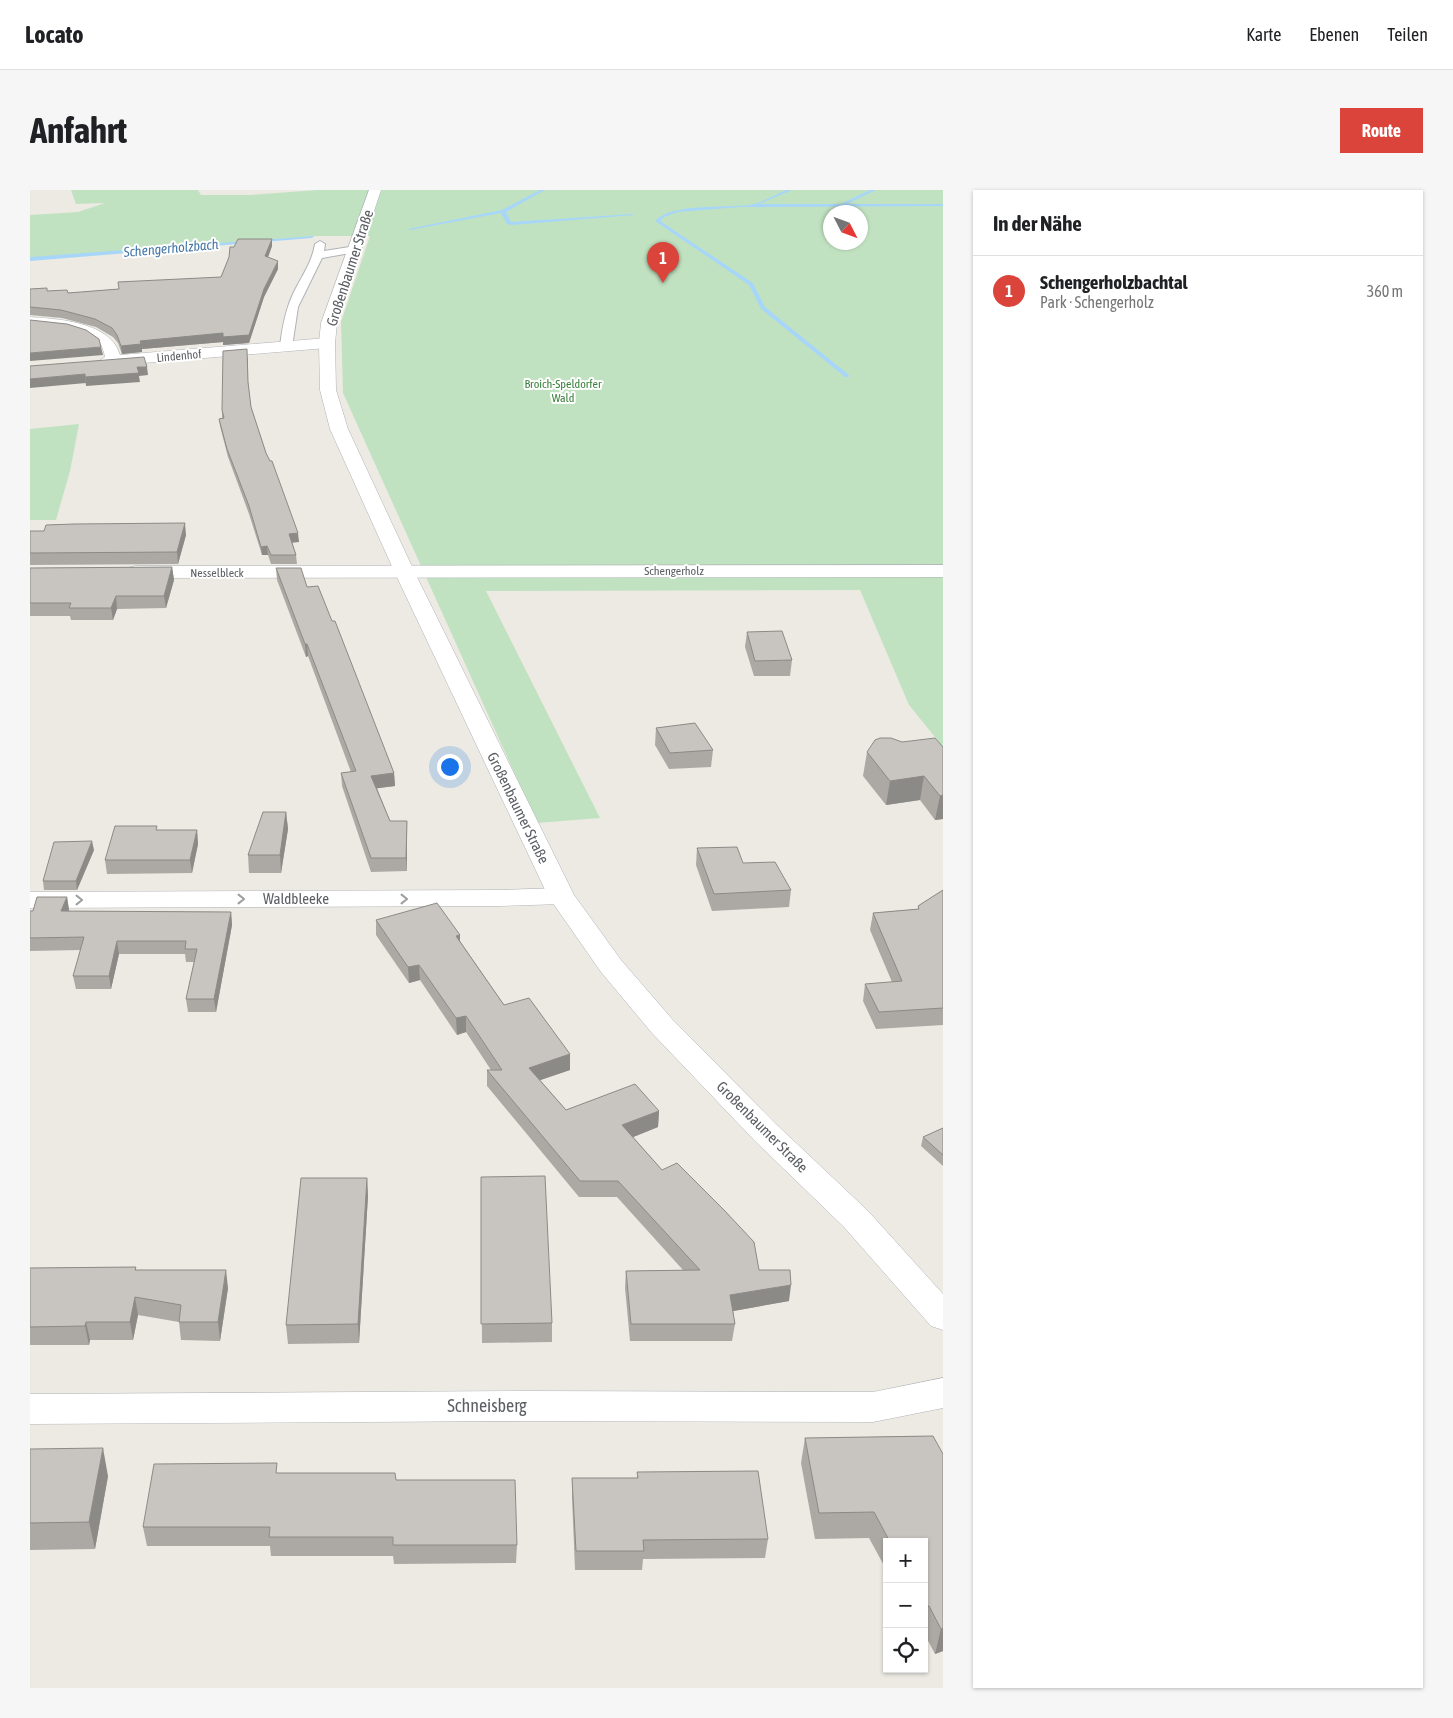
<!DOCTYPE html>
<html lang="de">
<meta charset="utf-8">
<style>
:root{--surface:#fff;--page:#f6f6f6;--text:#202124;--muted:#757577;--line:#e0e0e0;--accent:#db443a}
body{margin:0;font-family:"Asap Condensed",sans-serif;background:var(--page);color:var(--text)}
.controls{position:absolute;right:15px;bottom:15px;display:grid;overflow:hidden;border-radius:0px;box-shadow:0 1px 4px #0004}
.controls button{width:45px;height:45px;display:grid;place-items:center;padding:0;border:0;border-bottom:1px solid var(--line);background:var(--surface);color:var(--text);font:25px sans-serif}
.compass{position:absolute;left:793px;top:15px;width:45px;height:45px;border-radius:50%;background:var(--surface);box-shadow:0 1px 4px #0004;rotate:132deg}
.you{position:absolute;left:419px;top:576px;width:18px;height:18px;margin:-12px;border:4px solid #fff;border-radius:50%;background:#1a73e8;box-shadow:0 0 0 8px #1a73e833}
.badge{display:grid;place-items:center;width:32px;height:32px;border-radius:50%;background:var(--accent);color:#fff;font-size:16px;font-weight:700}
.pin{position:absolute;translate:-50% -41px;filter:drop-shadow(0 1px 2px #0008)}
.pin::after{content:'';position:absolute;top:26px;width:18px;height:15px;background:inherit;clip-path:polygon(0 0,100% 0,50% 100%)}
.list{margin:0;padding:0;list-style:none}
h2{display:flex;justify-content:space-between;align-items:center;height:65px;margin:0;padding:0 20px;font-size:21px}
h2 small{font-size:16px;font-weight:400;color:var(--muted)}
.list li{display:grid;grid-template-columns:32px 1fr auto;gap:15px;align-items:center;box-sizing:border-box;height:70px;padding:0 20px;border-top:1px solid var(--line)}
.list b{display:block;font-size:19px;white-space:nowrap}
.list p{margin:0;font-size:16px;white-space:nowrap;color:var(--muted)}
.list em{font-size:16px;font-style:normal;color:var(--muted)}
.icon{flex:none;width:28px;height:28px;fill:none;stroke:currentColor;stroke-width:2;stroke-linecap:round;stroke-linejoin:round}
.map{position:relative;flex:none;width:913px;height:1498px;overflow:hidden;border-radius:0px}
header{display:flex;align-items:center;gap:30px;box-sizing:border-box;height:70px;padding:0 25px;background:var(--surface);border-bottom:1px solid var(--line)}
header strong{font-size:24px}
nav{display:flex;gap:28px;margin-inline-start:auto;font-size:18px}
.intro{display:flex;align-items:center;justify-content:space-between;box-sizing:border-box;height:120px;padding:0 30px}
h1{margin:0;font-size:35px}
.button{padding:12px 22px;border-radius:0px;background:var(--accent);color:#fff;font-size:18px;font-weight:700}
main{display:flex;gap:30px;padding:0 30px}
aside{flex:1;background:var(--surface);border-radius:0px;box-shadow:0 1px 4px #0004}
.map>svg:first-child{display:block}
.green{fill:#c1e2c1;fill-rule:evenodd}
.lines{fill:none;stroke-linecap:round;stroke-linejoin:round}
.stream{fill:#a7d6f8;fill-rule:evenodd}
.lane-casing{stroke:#b0b3b7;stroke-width:2}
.street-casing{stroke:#b0b3b7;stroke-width:1}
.secondary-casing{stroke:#afb2b7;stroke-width:1}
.lane{fill:#fff;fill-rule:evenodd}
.street{fill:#fff;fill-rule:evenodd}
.secondary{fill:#fff;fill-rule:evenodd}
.wall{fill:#aca9a5}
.shaded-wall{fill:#8c8a86}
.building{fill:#c8c5c0;stroke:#8c8a86}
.oneway{stroke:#9d9ea1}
.labels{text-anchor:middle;stroke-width:4;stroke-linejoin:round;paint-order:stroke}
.far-street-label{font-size:12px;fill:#5b5e62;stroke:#fff}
.far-park-label{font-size:12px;fill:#3b813d;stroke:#fff}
.far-water-label{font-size:14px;font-style:italic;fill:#4678a8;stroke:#fff}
.street-label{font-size:15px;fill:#5b5e62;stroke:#fff}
.near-street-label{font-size:18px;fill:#5b5e62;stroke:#fff}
</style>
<header>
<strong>Locato</strong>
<nav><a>Karte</a><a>Ebenen</a><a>Teilen</a></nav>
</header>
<div class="intro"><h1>Anfahrt</h1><a class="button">Route</a></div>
<main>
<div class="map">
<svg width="913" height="1498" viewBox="0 0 913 1498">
<rect width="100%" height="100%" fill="#eceae3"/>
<!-- green -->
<g class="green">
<path d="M 41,0 L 168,0 L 171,5 L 221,5 L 287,0 L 913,0 L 913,557 L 879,515 L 830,400 L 456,401 L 570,628 L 507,633 L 313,203 L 311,132 L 340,46 L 287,46 L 0,69 L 0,25 L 48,22 L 75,13 L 46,14 ZM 801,22 L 831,22 L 831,52 L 801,52 Z"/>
<path d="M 49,234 L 40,281 L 26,330 L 0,330 L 0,239 Z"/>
</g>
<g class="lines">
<!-- stream -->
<g class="stream">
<path d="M 510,0 L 515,0 L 476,22 L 481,32 L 602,24 L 604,25 L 482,35 L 477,34 L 471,23 L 380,40 L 378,39 L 472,20 Z"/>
<path d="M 756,0 L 762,0 L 729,14 L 811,14 L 840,0 L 846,0 L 817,14 L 913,14 L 913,16 L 710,17 L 648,22 L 634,27 L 630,31 L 723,93 L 735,117 L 819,185 L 819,187 L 815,187 L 731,119 L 719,95 L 625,31 C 641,13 695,18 720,15 C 731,13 745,5 756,0 Z"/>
<path d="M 284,46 L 282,48 L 0,71 L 0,67 Z"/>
</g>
<!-- lane casing -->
<g class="lane-casing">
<path id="lane" d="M 290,51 L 295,54 L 294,61 L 326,56 L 331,59 L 326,62 L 292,68 L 268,117 L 262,157 L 256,160 L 252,159 L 250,157 C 252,139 255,121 263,104 C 271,87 282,73 285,54 Z"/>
</g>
<!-- street casing -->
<g class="street-casing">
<g id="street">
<path d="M 0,127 C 29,129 81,132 90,165 L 297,148 L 303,150 L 305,153 L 303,156 L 297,158 L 77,176 L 71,174 L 69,171 L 75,167 C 74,163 73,158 71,155 C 61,141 17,137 0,137 Z"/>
<path d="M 913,375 L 913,387 L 105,388 L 98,386 L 95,382 L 98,378 L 105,376 Z"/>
<path d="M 531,698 L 540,700 L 544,706 L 540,712 L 531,714 L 469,716 L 0,718 L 0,702 L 469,700 Z"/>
<path d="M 913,1188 L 913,1218 L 843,1232 L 497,1231 L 0,1234 L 0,1204 L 497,1201 L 843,1202 Z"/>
</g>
</g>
<!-- secondary casing -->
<g class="secondary-casing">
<path id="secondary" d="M 339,0 L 351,0 L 307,133 L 305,153 L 306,200 L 318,239 L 385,383 L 544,705 L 591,770 L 642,829 L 747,935 L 838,1021 L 913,1104 L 913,1140 L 901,1136 L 814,1037 L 725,951 L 622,843 L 571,782 L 518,706 L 365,383 L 300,239 L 290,200 L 289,153 L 291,133 Z"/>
</g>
<!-- lane -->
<use href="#lane" class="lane"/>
<!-- street -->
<use href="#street" class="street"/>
<!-- secondary -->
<use href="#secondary" class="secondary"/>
</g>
<!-- wall -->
<g class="wall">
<path d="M 242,49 L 242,56 L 238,67 L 248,79 L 234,107 L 219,153 L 193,155 L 193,152 L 112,159 L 112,162 L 92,164 L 88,153 L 83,147 L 66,137 L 32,128 L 0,125 L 0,99 L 38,103 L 89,99 L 191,87 L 204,57 Z"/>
<path d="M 218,167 L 218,196 L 221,217 L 236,263 L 269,352 L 262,352 L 266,365 L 267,374 L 241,374 L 238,365 L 232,365 L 219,324 L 198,267 L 190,236 L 189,229 L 192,228 L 192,220 Z"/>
<path d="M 0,341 L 156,345 L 148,374 L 0,375 Z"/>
<path d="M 142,377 L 144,390 L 136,418 L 87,419 L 83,430 L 41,430 L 40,426 L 0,426 L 0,378 Z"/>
<path d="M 246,378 L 277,397 L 364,583 L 365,596 L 347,598 L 360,631 L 377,631 L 377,681 L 341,682 L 312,596 L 311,583 L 321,582 L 278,466 L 276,467 L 247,390 Z"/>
<path d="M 717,442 L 762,470 L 760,486 L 724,486 L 715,457 Z"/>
<path d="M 626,538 L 683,560 L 681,577 L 639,579 L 625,555 Z"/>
<path d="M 872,552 L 913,557 L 913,629 L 905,630 L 890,610 L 856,615 L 833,586 L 837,562 Z"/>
<path d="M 256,622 L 258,639 L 251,683 L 219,683 L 218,665 Z"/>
<path d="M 128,640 L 167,640 L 168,654 L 162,683 L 77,684 L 75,670 Z"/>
<path d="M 667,658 L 713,673 L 761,700 L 759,717 L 682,721 L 666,675 Z"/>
<path d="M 64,660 L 47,700 L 14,700 L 13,691 Z"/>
<path d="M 913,700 L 913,835 L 846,839 L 833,811 L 835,794 L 862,792 L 840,740 L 843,723 L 888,719 L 888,716 Z"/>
<path d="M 37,707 L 39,720 L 39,721 L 201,722 L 202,735 L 186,822 L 158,822 L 156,809 L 164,772 L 156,772 L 155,764 L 89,764 L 81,799 L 46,799 L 43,786 L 51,760 L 0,761 L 0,721 L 3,721 Z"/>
<path d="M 346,730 L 430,745 L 430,751 L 474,815 L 540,864 L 540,880 L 510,890 L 536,920 L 629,921 L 628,937 L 603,947 L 632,980 L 759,1111 L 703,1121 L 705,1134 L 702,1151 L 600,1151 L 595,1098 L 596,1081 L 653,1080 L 587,1007 L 549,1007 L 457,896 L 457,880 L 461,880 L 436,842 L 427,845 L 390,790 L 379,793 L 346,745 Z"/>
<path d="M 913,938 L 913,976 L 891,956 L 893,947 Z"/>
<path d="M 451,987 L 522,1133 L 522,1152 L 452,1153 Z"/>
<path d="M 337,988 L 338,1006 L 329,1153 L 258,1154 L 256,1135 Z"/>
<path d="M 106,1077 L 106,1080 L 198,1098 L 190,1151 L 151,1150 L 149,1132 L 108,1125 L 103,1150 L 60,1150 L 59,1155 L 0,1155 L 0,1078 Z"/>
<path d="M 903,1246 L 913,1461 L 905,1464 L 894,1443 L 894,1352 L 857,1352 L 857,1381 L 839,1348 L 785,1349 L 771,1273 L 775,1248 Z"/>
<path d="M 0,1259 L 78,1286 L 65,1359 L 0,1360 Z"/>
<path d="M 607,1282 L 738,1349 L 735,1368 L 613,1369 L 612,1380 L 545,1380 L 542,1307 L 542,1288 L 607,1288 Z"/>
<path d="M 248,1283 L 366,1290 L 487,1355 L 486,1373 L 364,1374 L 363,1366 L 241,1366 L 240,1356 L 117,1356 L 113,1337 Z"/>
</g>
<!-- shaded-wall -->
<g class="shaded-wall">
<path d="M 242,49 L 242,56 L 236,73 L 235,66 Z"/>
<path d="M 248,71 L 248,79 L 234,107 L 219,153 L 193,155 L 193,152 L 112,159 L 112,162 L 92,164 L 91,156 L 110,151 L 234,99 Z"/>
<path d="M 71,157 L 73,165 L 0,171 L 0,163 Z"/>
<path d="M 107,177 L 117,177 L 118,185 L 109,186 L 110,192 L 56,196 L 55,187 Z"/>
<path d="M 55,184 L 56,193 L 0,198 L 0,189 Z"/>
<path d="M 155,333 L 156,345 L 148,374 L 147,362 Z"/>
<path d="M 268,343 L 269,352 L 260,353 L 259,344 Z"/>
<path d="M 237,356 L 238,365 L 232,365 L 231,357 Z"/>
<path d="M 142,377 L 144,390 L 136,418 L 134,406 Z"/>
<path d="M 86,406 L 87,419 L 83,430 L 81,418 Z"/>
<path d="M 275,454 L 277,454 L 278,466 L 276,467 Z"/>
<path d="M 364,583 L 365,596 L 342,599 L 341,586 Z"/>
<path d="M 894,586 L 890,610 L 856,615 L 860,591 Z"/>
<path d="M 913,605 L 913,629 L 905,630 L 910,606 Z"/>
<path d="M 256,622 L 258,639 L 251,683 L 250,665 Z"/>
<path d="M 377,631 L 377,681 L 376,668 Z"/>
<path d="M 167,640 L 168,654 L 162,683 L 160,670 Z"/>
<path d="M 62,651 L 64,660 L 47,700 L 46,691 Z"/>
<path d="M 37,707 L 39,720 L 33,734 L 31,721 Z"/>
<path d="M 201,722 L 202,735 L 186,822 L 184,809 Z"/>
<path d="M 430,745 L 430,760 L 426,746 Z"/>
<path d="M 87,751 L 89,764 L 81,799 L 79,786 Z"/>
<path d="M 389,775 L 390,790 L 379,793 L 378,777 Z"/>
<path d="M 436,826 L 436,842 L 427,845 L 426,828 Z"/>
<path d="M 540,864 L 540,880 L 499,894 L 499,878 Z"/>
<path d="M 629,921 L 628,937 L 591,952 L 592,935 Z"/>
<path d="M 337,988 L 338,1006 L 329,1153 L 328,1134 Z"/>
<path d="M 196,1080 L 198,1098 L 190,1151 L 188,1132 Z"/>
<path d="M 761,1095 L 759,1111 L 698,1122 L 700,1105 Z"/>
<path d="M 105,1107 L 108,1125 L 103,1150 L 100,1132 Z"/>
<path d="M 56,1132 L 60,1150 L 59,1155 L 55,1136 Z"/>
<path d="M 73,1258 L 78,1286 L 65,1359 L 59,1332 Z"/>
<path d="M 913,1438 L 913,1461 L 905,1464 L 911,1439 Z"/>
</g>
<!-- building -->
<g class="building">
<path d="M 208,49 L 242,49 L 235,66 L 248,71 L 234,99 L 219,145 L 193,147 L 193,143 L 110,151 L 111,154 L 91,156 L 87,145 L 82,138 L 65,129 L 31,120 L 0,117 L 0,99 L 17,98 L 17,101 L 37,100 L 38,103 L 89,99 L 88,92 L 191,87 L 199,67 L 200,57 L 204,57 Z"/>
<path d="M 0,130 L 37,134 L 56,140 L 69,149 L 71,157 L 0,163 Z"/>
<path d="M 217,159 L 218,192 L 221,217 L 236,263 L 240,271 L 242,271 L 268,343 L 259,344 L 266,365 L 241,365 L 237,356 L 231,357 L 219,316 L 197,259 L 189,229 L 194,228 L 192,220 L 193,161 Z"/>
<path d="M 114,167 L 117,177 L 107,177 L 109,183 L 55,187 L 55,184 L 0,189 L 0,176 Z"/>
<path d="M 155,333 L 147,362 L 0,363 L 0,341 L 14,341 L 16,335 L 44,334 Z"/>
<path d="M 142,377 L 134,406 L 86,406 L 81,418 L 39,418 L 41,413 L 0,413 L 0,378 Z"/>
<path d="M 246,378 L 271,378 L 277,397 L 288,396 L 302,431 L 305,431 L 364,583 L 341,586 L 360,631 L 377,631 L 376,668 L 341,668 L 311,583 L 326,581 L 277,454 L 275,454 Z"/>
<path d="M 752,441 L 762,470 L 725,471 L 717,442 Z"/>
<path d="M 665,533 L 683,560 L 640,563 L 626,538 Z"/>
<path d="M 850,548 L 861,548 L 872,552 L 905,548 L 913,557 L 913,605 L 910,606 L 894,586 L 860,591 L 837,562 L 845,550 Z"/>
<path d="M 233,622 L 256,622 L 250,665 L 218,665 Z"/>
<path d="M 85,636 L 127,636 L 126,640 L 167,640 L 160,670 L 75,670 Z"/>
<path d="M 62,651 L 46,691 L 13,691 L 24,652 Z"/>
<path d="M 707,657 L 713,673 L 745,672 L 761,700 L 684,704 L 667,658 Z"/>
<path d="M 913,700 L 913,818 L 849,822 L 835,794 L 872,791 L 843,723 L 889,719 L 888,716 Z"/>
<path d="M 7,707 L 37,707 L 31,721 L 201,722 L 184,809 L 156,809 L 167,759 L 155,759 L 156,751 L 87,751 L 79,786 L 43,786 L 54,747 L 0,748 L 0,721 L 3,721 Z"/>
<path d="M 407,713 L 430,745 L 426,746 L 474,815 L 499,808 L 540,864 L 499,878 L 536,920 L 605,894 L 629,921 L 592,935 L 632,980 L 647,973 L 694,1020 L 724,1052 L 729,1080 L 760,1080 L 761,1095 L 700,1105 L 705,1134 L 601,1134 L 596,1081 L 670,1080 L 588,991 L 550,991 L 457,880 L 472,880 L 436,826 L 426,828 L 389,775 L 378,777 L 346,730 Z"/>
<path d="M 913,938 L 913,965 L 893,947 Z"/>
<path d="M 515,986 L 522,1133 L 451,1134 L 451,987 Z"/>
<path d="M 271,988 L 337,988 L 328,1134 L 256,1135 Z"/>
<path d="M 106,1077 L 105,1080 L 196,1080 L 188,1132 L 149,1132 L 151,1115 L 105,1107 L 100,1132 L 56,1132 L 55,1136 L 0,1137 L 0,1078 Z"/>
<path d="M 903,1246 L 913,1264 L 913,1438 L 911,1439 L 899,1416 L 895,1416 L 894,1415 L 894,1352 L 860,1352 L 844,1322 L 789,1323 L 775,1248 Z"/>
<path d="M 73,1258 L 59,1332 L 0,1333 L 0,1259 Z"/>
<path d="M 247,1273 L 246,1283 L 365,1283 L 366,1290 L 485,1290 L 487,1355 L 363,1355 L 363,1347 L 239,1347 L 240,1337 L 113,1337 L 124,1274 Z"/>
<path d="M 728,1281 L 738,1349 L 613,1350 L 614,1361 L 546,1361 L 542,1288 L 608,1288 L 607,1282 Z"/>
</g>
<!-- one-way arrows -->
<defs><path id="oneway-chevron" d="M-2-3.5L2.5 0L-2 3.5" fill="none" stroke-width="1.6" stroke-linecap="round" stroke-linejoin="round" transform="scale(1.25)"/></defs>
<g class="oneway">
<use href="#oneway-chevron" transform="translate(211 709)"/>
<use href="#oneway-chevron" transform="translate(374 709)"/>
<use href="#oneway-chevron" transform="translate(49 710)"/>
</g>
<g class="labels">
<!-- far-street labels -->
<g class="far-street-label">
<text transform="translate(149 166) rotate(-5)" y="4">Lindenhof</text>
<text x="644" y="385">Schengerholz</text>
<text x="187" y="387">Nesselbleck</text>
</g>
<!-- far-park labels -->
<g class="far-park-label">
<text x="533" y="198">Broich-Speldorfer<tspan x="533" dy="14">Wald</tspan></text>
</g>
<!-- far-water labels -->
<g class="far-water-label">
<text transform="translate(141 58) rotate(-5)" y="5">Schengerholzbach</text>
</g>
<!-- street labels -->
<g class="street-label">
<text transform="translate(320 78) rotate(-72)" y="5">Großenbaumer Straße</text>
<text transform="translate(488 618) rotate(64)" y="5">Großenbaumer Straße</text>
<text x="266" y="714">Waldbleeke</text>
<text transform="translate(732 937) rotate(45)" y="5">Großenbaumer Straße</text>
</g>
<!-- near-street labels -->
<g class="near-street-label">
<text x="457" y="1222">Schneisberg</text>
</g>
</g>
</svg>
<div class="controls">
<button>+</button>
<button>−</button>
<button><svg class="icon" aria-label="locate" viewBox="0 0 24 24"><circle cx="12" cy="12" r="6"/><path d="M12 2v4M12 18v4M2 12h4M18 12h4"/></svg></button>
</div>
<svg class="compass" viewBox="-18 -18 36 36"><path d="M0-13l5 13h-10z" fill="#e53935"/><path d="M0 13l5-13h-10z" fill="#757577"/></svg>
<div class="you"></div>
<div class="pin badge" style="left:633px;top:93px">1</div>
</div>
<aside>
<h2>In der Nähe<small></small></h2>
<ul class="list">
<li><span class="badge">1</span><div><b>Schengerholzbachtal</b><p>Park · Schengerholz</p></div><em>360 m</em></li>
</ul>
</aside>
</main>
